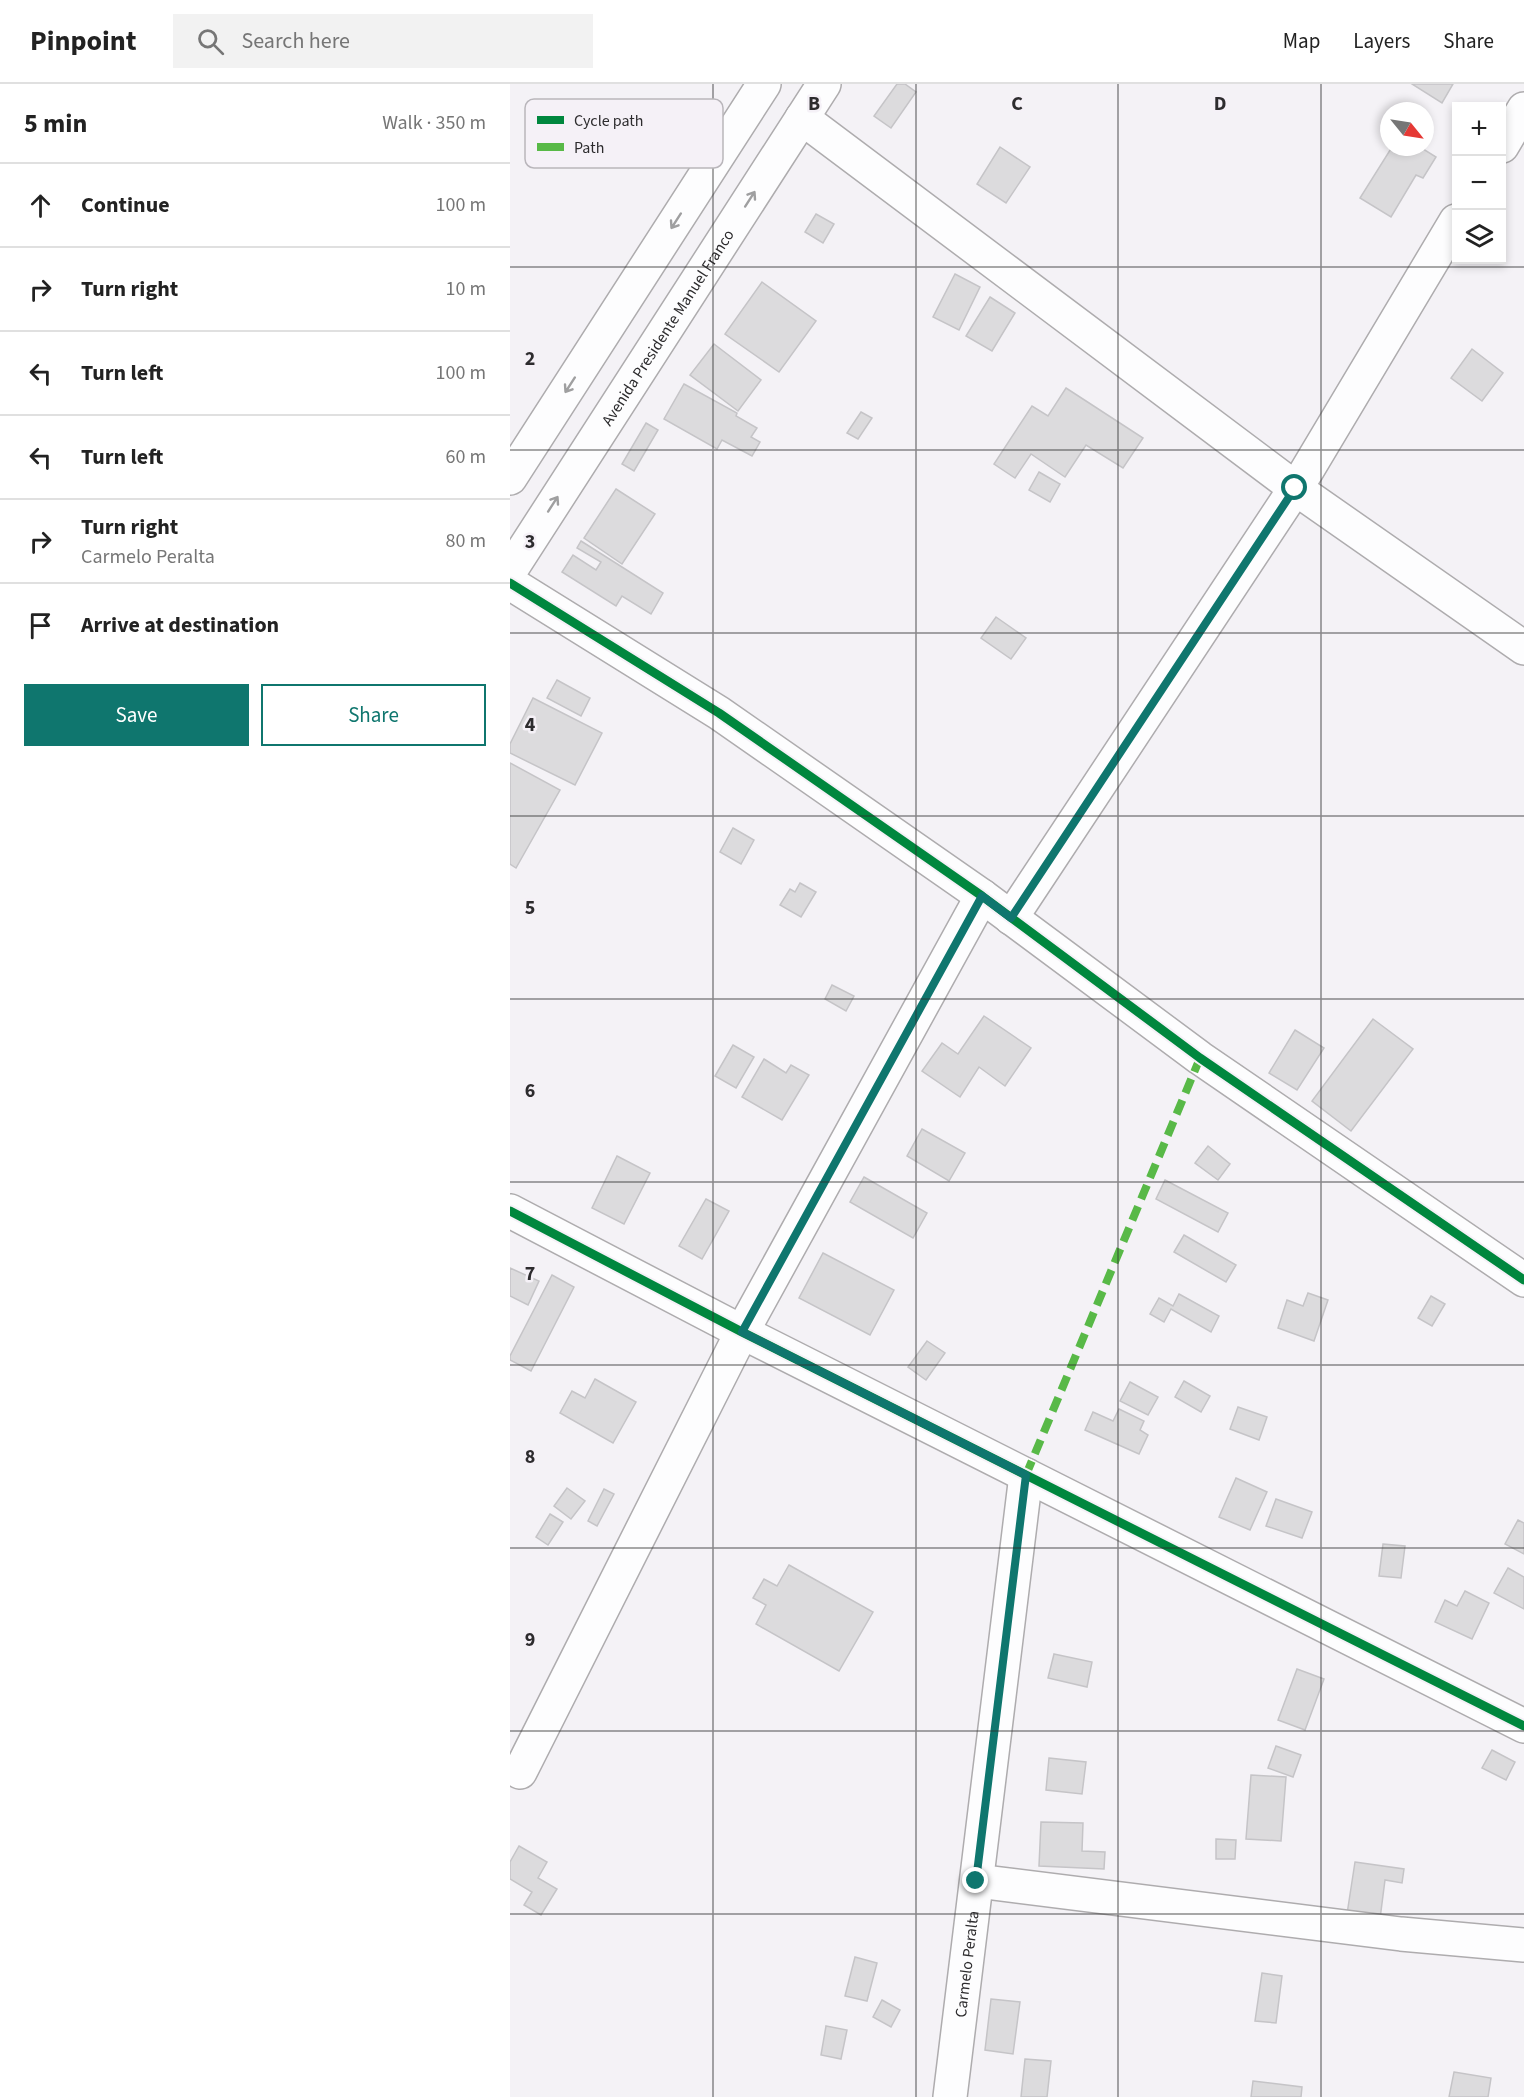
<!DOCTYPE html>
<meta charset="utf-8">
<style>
:root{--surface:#fff;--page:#f2f2f2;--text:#222;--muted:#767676;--line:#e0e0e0;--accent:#0f766e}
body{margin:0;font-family:"Source Sans 3",sans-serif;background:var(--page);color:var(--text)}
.controls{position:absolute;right:18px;top:18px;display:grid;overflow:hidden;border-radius:0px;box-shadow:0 3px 9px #0003}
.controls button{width:54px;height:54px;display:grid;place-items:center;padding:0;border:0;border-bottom:2px solid var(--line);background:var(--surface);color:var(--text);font:30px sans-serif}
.compass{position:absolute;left:870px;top:18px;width:54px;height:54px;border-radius:50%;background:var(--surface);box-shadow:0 3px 9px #0003;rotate:120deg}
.stop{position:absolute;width:18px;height:18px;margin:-14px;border:4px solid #0f766e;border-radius:50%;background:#fff}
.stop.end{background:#0f766e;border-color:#fff;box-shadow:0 2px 6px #0008}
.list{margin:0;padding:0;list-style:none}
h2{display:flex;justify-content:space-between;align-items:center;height:78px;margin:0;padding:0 24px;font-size:26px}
h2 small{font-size:20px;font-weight:400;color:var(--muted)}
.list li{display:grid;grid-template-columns:39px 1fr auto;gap:18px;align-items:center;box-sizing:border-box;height:84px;padding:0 24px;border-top:2px solid var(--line)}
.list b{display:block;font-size:22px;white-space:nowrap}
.list p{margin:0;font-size:20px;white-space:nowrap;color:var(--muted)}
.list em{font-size:20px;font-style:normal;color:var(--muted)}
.actions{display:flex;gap:12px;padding:18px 24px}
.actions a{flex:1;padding:14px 0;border:2px solid var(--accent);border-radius:0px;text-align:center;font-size:21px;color:var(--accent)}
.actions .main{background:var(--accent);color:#fff}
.icon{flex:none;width:33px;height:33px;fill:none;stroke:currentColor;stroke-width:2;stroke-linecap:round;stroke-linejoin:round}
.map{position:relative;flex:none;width:1014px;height:2013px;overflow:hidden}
header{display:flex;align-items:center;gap:36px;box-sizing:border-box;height:84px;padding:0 30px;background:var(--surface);border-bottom:2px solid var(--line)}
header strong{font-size:28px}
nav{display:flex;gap:33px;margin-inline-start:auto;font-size:21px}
.search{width:420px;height:54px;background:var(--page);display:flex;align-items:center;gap:15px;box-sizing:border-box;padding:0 21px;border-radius:0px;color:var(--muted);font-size:22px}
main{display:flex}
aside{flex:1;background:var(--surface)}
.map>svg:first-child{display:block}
.building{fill:#dcdbdd;stroke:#c5c4c7;stroke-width:1.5}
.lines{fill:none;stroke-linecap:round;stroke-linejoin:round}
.street-casing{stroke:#aeacae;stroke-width:36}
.secondary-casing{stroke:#aeacae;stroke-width:36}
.street{stroke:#fdfdfe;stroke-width:33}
.secondary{stroke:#fdfdfe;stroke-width:33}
.quiet{stroke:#58b947;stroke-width:8;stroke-dasharray:15 8;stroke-linecap:butt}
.cycleway-casing{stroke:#f5f1f7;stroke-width:13}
.cycleway{stroke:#00873e;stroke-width:9}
.oneway{stroke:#9f9fa0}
.route{stroke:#0f766e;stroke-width:8}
.grid{fill:none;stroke:#2d2c2e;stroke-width:1.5;stroke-opacity:0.55}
.labels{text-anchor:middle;stroke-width:5;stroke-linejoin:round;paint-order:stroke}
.street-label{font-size:16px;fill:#2d2c2e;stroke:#f5f1f7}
.key{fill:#f5f1f7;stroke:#b9b6bb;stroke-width:1.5}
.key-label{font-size:16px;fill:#2d2c2e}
.grid-label{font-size:20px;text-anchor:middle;font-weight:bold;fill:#2d2c2e;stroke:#f5f1f7;stroke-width:5;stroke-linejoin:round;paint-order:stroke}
</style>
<header>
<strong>Pinpoint</strong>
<div class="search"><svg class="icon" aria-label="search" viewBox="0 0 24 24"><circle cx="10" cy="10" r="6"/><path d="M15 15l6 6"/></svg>Search here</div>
<nav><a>Map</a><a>Layers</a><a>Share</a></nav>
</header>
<main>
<aside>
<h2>5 min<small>Walk · 350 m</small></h2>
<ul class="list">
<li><svg class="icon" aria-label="ahead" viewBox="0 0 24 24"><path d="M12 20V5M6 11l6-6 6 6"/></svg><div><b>Continue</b></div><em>100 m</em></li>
<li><svg class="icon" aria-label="right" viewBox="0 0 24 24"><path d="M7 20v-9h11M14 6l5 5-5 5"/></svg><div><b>Turn right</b></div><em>10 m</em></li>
<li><svg class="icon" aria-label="left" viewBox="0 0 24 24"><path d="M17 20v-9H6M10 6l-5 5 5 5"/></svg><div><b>Turn left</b></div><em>100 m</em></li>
<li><svg class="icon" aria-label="left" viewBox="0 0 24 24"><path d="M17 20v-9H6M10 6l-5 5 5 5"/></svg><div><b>Turn left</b></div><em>60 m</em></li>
<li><svg class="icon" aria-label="right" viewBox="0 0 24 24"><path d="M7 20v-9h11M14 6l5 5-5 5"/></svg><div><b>Turn right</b><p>Carmelo Peralta</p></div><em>80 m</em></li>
<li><svg class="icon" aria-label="arrive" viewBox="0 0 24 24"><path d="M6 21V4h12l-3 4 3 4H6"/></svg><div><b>Arrive at destination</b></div></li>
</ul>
<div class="actions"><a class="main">Save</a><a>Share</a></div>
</aside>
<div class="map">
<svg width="1014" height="2013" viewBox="0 0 1014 2013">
<rect width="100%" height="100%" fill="#f4f2f6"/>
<!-- building -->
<g class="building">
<path d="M 387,0 L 395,0 L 406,8 L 381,44 L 364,32 Z"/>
<path d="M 902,0 L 943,0 L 932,19 Z"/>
<path d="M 490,63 L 520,83 L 496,119 L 467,100 Z"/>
<path d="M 882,63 L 910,63 L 926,73 L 913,94 L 906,91 L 881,133 L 850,114 Z"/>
<path d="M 306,130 L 324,140 L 313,159 L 295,148 Z"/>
<path d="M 445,190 L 470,203 L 449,246 L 423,233 Z"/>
<path d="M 252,198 L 306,237 L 269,288 L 215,250 Z"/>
<path d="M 480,213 L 505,229 L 482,267 L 456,252 Z"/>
<path d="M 204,260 L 251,296 L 228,327 L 180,291 Z"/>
<path d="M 962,265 L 993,289 L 972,317 L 941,294 Z"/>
<path d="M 174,300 L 227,329 L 226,332 L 247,344 L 241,353 L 250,358 L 242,372 L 212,356 L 207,365 L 154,335 Z"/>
<path d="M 556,304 L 633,354 L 613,384 L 576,361 L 555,393 L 521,370 L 505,394 L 484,380 L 522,322 L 538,332 Z"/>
<path d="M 351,328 L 362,334 L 348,355 L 337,349 Z"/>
<path d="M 136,339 L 148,346 L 124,387 L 112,380 Z"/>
<path d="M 529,388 L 550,400 L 540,418 L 519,406 Z"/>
<path d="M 106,405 L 145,430 L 112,480 L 74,454 Z"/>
<path d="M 71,457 L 153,509 L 141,530 L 112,512 L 106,522 L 52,488 L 63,471 L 86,486 L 91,478 L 67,464 Z"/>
<path d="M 486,533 L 516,554 L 501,575 L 471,554 Z"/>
<path d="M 47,596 L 80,614 L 71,632 L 37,614 Z"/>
<path d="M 23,614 L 92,649 L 65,701 L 0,669 L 0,660 Z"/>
<path d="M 0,679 L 50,706 L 6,784 L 0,780 Z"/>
<path d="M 223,744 L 244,756 L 231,780 L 210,768 Z"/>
<path d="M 290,799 L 306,808 L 291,833 L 270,821 L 280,805 L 285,808 Z"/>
<path d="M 322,901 L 344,912 L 336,927 L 315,915 Z"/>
<path d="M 474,932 L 521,964 L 495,1002 L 469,983 L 450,1013 L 412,987 L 432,959 L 448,970 Z"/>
<path d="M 863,935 L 903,965 L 841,1047 L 802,1017 Z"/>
<path d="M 785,946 L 814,964 L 787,1006 L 759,989 Z"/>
<path d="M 223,961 L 244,973 L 226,1004 L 205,992 Z"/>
<path d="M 254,975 L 276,989 L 281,981 L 299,991 L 272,1036 L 232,1013 Z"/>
<path d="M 412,1045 L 455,1069 L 439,1097 L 397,1072 Z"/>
<path d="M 698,1062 L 720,1080 L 708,1096 L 685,1079 Z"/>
<path d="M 107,1072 L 140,1089 L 114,1140 L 82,1124 Z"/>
<path d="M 354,1093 L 417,1129 L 403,1154 L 340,1118 Z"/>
<path d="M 655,1096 L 718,1129 L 708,1148 L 646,1115 Z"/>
<path d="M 196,1115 L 219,1127 L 192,1175 L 169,1162 Z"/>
<path d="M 674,1151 L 726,1181 L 716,1198 L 664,1168 Z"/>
<path d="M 313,1169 L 384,1206 L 360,1251 L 289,1214 Z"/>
<path d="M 0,1184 L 29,1197 L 18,1221 L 0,1212 Z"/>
<path d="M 42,1191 L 64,1203 L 21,1287 L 0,1276 L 0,1272 Z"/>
<path d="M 798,1209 L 818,1216 L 804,1257 L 768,1244 L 777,1216 L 793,1222 Z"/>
<path d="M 669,1210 L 709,1232 L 701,1248 L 661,1225 L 654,1238 L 640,1230 L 649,1214 L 663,1222 Z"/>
<path d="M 921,1212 L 935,1220 L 922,1242 L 908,1234 Z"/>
<path d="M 417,1257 L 435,1269 L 416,1296 L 398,1283 Z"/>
<path d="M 85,1295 L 126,1318 L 103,1359 L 50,1329 L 62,1307 L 75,1314 Z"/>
<path d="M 674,1297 L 700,1312 L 691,1328 L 665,1313 Z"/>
<path d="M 620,1298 L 648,1313 L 638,1331 L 610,1317 Z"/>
<path d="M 728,1323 L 757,1333 L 749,1356 L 720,1345 Z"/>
<path d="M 609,1325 L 634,1337 L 630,1346 L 638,1351 L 629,1370 L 575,1346 L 583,1328 L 603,1337 Z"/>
<path d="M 726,1394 L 757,1408 L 740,1446 L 709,1433 Z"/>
<path d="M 57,1404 L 75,1417 L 61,1435 L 44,1422 Z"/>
<path d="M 94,1405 L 104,1410 L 87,1442 L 78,1437 Z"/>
<path d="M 766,1415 L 802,1428 L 792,1454 L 756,1442 Z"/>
<path d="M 40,1430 L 53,1438 L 38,1461 L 26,1453 Z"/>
<path d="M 1008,1436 L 1014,1439 L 1014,1470 L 995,1460 Z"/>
<path d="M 873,1460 L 895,1462 L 891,1494 L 869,1492 Z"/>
<path d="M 279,1481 L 363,1528 L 329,1587 L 246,1540 L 256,1521 L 243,1514 L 254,1495 L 267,1502 Z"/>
<path d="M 998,1484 L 1014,1493 L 1014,1525 L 984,1509 Z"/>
<path d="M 955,1507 L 979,1519 L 962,1555 L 925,1538 L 935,1516 L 947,1522 Z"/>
<path d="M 544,1570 L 582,1578 L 577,1603 L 538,1594 Z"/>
<path d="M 787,1585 L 814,1595 L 795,1646 L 768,1636 Z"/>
<path d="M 766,1662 L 791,1671 L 783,1693 L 758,1684 Z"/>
<path d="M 982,1666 L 1005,1678 L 996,1696 L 972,1684 Z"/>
<path d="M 539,1674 L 576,1678 L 572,1710 L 536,1706 Z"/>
<path d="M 741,1691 L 776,1693 L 771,1757 L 736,1755 Z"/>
<path d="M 531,1738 L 573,1739 L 572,1767 L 595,1768 L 594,1785 L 529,1782 Z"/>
<path d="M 706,1755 L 726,1756 L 725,1775 L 706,1775 Z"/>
<path d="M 9,1762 L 37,1778 L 28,1794 L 47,1805 L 31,1831 L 14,1821 L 22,1808 L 0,1795 L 0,1778 Z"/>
<path d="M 845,1778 L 894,1785 L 892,1799 L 875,1796 L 870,1835 L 837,1830 Z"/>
<path d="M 345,1873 L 367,1879 L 357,1917 L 335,1912 Z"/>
<path d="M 752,1889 L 772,1892 L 766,1939 L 745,1937 Z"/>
<path d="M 481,1915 L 510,1918 L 503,1970 L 475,1966 Z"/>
<path d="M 372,1916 L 390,1926 L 381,1943 L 363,1933 Z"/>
<path d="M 316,1942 L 337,1946 L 331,1975 L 311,1971 Z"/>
<path d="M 515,1975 L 541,1977 L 537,2013 L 511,2013 Z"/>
<path d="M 944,1988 L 981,1994 L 978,2013 L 939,2013 Z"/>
<path d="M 743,1997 L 792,2003 L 791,2013 L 741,2013 Z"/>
</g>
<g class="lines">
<!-- street casing -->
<g class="street-casing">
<g id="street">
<path d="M 292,34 L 785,404 L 1014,564"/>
<path d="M 992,62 L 1014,25"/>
<path d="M 0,499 L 209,629 L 472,812 L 690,974 L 1014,1196"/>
<path d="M 501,834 L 796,388 L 946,137"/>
<path d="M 0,1127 L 232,1248 L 1014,1642"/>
<path d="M 10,1688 L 232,1248 L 472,812"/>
<path d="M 467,1797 L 891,1850 L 1014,1861"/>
<path id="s1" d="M 440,2013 L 516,1391"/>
</g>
</g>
<!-- secondary casing -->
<g class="secondary-casing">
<g id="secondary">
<path d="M 0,394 L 254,0"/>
<path id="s2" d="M 0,487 L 314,0"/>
</g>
</g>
<!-- street -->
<use href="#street" class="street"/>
<!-- secondary -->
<use href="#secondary" class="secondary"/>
<!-- quiet -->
<path class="quiet" d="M 516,1391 L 690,974"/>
<!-- cycleway casing -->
<g class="cycleway-casing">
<g id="cycleway">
<path d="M 0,499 L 209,629 L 472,812 L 690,974 L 1014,1196"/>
<path d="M 0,1127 L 232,1248 L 1014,1642"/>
</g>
</g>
<!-- cycleway -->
<use href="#cycleway" class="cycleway"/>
</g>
<!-- one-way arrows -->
<defs><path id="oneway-shaft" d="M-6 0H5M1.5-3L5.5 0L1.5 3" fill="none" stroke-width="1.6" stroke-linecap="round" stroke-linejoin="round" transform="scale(1.5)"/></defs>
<g class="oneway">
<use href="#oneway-shaft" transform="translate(240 115) rotate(-57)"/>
<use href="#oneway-shaft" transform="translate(166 137) rotate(123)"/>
<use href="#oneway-shaft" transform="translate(60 301) rotate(123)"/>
<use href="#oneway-shaft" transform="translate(43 420) rotate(-57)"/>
</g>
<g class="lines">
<!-- route -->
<path class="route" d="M 466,1797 L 516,1391 L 232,1248 L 472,812 L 501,834 L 785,404"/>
</g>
<!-- grid -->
<path class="grid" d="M 203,0 L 203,2013M 406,0 L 406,2013M 608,0 L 608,2013M 811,0 L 811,2013M 0,183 L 1014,183M 0,366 L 1014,366M 0,549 L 1014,549M 0,732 L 1014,732M 0,915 L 1014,915M 0,1098 L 1014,1098M 0,1281 L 1014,1281M 0,1464 L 1014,1464M 0,1647 L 1014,1647M 0,1830 L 1014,1830"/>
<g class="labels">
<!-- street labels -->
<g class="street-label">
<text dy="6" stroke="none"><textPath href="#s2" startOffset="290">Avenida Presidente Manuel Franco</textPath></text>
<text dy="6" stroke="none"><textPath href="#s1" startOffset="134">Carmelo Peralta</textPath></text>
</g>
</g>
<!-- legend -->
<rect x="15" y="15" width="198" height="69" rx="9" class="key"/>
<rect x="27" y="32" width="27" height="8" fill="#00873e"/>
<rect x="27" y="59" width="27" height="8" fill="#58b947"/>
<g class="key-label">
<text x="64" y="42">Cycle path</text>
<text x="64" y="69">Path</text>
</g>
<g class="grid-label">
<text x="304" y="26">B</text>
<text x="507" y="26">C</text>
<text x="710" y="26">D</text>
<text x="20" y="281">2</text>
<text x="20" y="464">3</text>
<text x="20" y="647">4</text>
<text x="20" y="830">5</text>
<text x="20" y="1013">6</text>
<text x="20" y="1196">7</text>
<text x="20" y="1379">8</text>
<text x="20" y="1562">9</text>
</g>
</svg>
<div class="controls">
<button>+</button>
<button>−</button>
<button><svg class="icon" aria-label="layers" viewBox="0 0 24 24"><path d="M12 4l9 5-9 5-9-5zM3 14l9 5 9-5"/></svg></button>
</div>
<svg class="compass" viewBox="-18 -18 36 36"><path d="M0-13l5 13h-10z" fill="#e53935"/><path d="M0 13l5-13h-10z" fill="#767676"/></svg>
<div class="stop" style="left:785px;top:404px"></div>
<div class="stop end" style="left:466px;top:1797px"></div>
</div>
</main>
